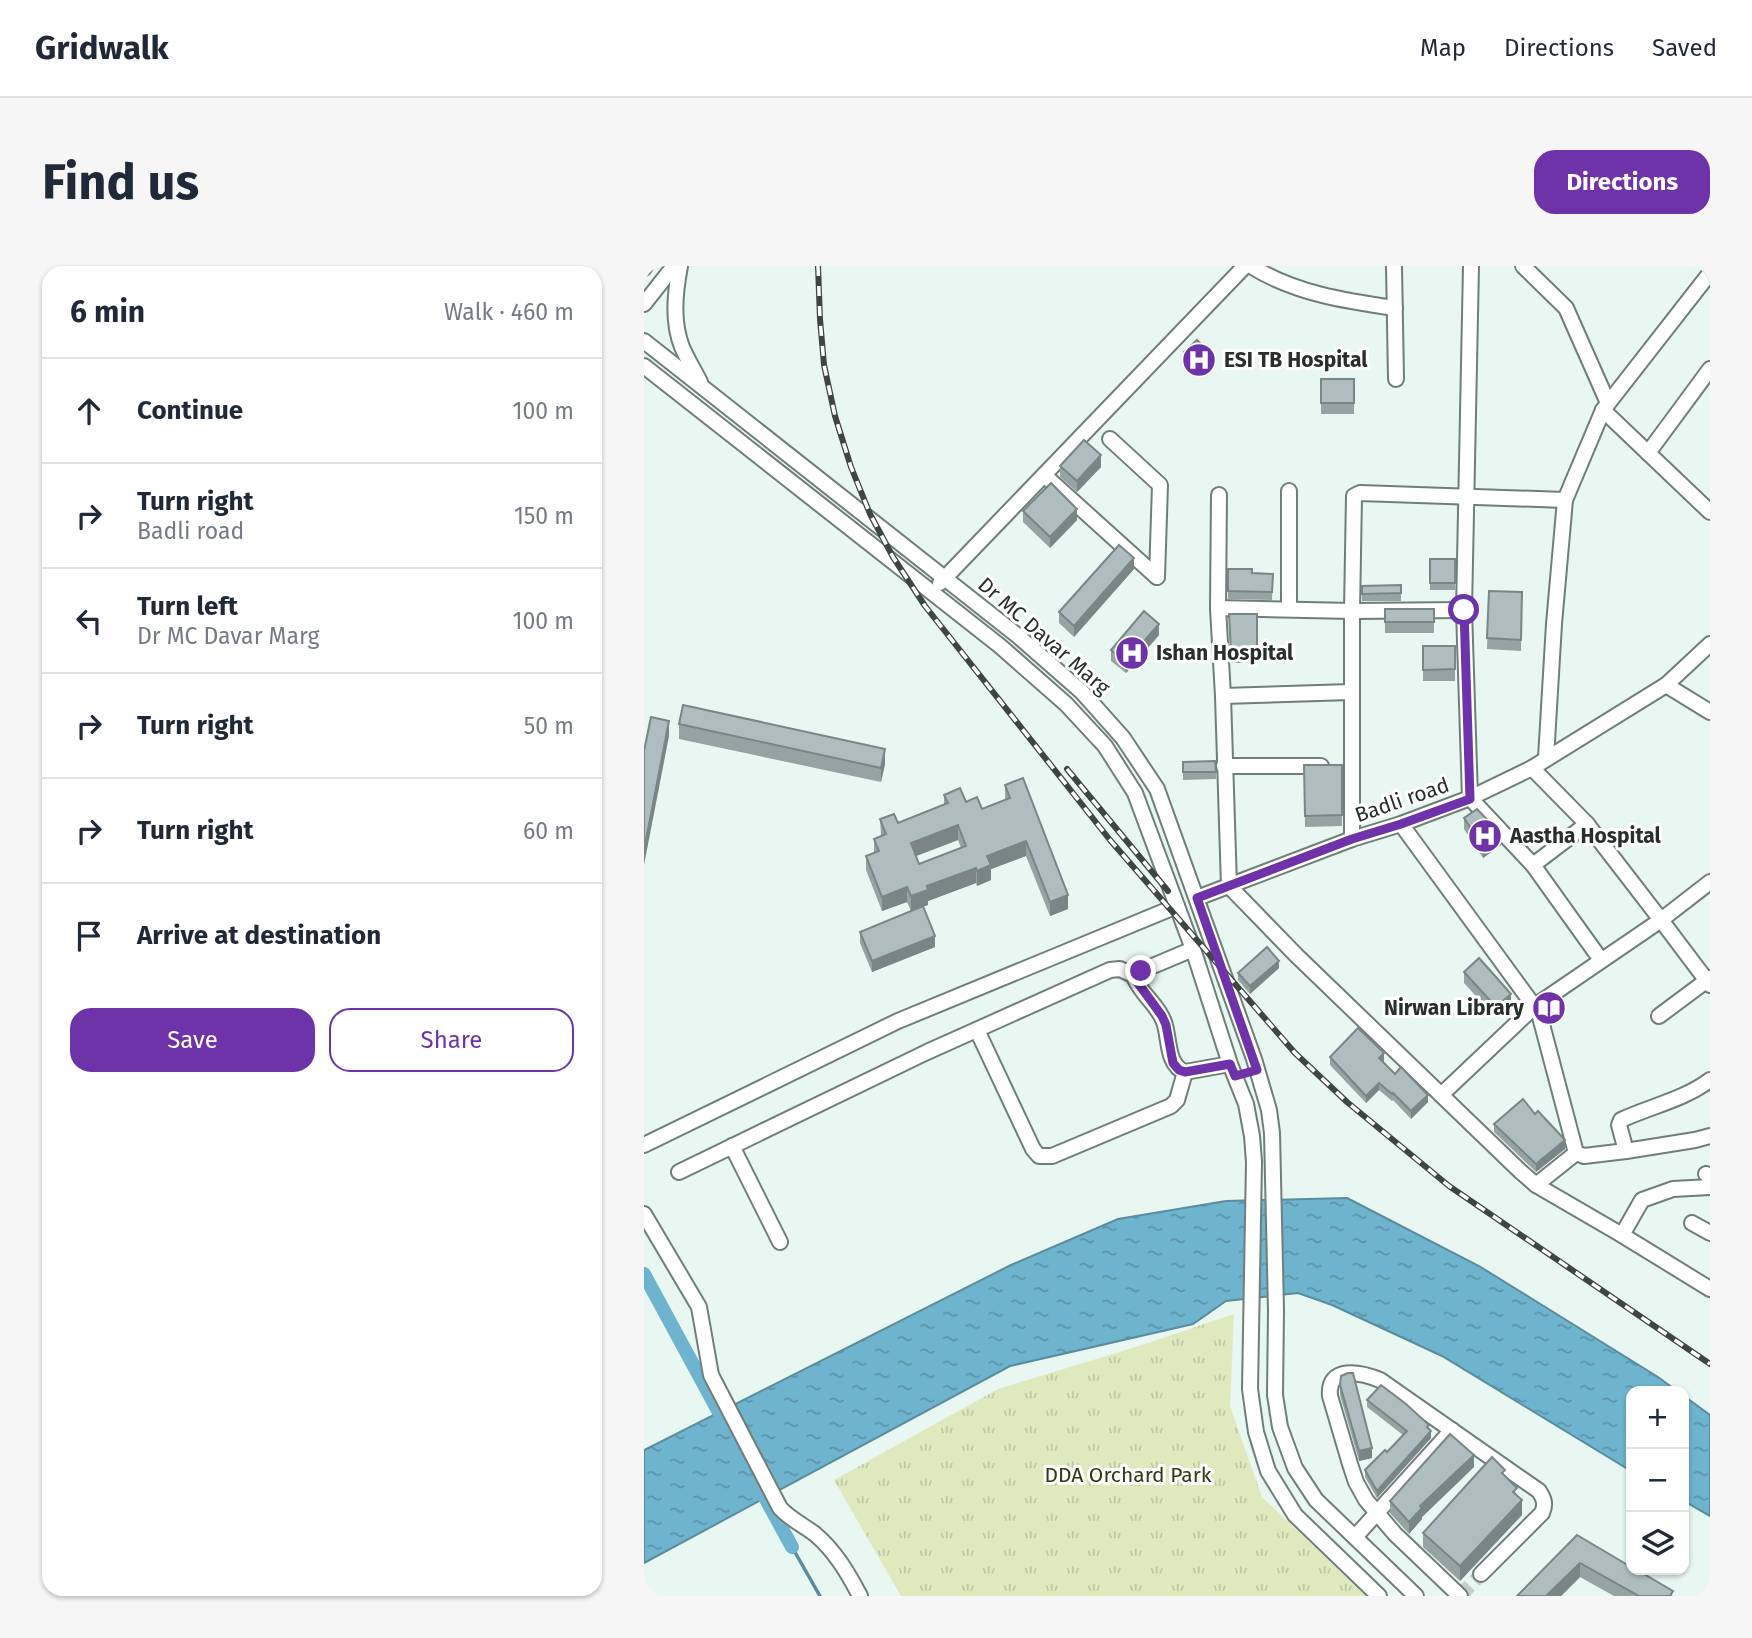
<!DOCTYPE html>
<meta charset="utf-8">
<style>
:root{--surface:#fff;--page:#f6f6f7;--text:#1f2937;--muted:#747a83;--line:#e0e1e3;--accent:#6e33a9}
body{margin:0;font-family:"Fira Sans",sans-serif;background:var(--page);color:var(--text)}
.controls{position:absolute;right:21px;bottom:21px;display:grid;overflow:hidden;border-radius:14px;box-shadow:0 2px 5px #0004}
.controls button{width:63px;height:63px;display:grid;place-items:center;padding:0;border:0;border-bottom:2px solid var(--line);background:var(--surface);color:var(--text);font:35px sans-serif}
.stop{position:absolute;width:21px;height:21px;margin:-16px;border:5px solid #6e33a9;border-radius:50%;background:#fff}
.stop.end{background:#6e33a9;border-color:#fff;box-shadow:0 2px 7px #0008}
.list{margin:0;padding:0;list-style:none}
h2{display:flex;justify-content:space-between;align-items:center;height:91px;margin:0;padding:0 28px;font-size:30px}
h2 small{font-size:23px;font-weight:400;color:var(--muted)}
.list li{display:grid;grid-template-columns:46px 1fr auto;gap:21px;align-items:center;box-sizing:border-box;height:105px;padding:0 28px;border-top:2px solid var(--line)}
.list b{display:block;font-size:26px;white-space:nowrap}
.list p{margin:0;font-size:23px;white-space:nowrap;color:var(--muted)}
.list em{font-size:23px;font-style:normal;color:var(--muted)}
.actions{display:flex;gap:14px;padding:21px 28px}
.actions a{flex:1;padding:16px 0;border:2px solid var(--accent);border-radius:21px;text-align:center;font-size:24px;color:var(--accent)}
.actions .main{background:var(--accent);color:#fff}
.icon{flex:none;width:38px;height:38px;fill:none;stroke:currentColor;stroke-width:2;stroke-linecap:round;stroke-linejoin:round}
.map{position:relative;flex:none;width:1066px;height:1330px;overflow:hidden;border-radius:21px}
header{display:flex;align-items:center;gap:42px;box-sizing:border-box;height:98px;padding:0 35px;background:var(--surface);border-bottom:2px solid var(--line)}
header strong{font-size:33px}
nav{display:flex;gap:38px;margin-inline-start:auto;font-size:24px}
.intro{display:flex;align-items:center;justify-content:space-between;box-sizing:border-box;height:168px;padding:0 42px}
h1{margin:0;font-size:49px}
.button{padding:18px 32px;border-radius:21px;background:var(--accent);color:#fff;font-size:24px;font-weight:700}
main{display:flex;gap:42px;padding:0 42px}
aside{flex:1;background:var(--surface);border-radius:21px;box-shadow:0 2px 5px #0004}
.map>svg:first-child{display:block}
.grass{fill:url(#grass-tufts)}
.water{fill:url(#water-ripples);stroke:#5a8c9d;stroke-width:2}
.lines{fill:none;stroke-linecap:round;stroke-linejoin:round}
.stream{stroke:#5a8c9d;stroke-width:3.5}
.canal{stroke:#6fb4ce;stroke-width:14}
.minor-tunnel{stroke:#c2cfca;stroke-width:14;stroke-dasharray:14 7;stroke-linecap:butt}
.minor-casing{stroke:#707e79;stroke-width:18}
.minor{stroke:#fff;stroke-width:14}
.rail-casing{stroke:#3e4643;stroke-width:6}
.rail{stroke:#fff;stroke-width:3.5;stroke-dasharray:10;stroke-linecap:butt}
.wall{fill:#96a3a3;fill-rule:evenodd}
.shaded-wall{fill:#7a8585}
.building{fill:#aebebe;stroke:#7a8585;stroke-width:2;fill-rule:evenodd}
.route{stroke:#6e33a9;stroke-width:9}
.labels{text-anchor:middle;stroke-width:6;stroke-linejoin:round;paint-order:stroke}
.poi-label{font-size:21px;font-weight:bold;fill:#282e2c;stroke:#fff;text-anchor:start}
.street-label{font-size:21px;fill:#282e2c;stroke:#fff}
.park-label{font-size:21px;fill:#313a0e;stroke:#fff}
</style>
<header>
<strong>Gridwalk</strong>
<nav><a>Map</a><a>Directions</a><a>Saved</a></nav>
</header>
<div class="intro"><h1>Find us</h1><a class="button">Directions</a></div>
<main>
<aside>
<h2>6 min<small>Walk · 460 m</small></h2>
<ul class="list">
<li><svg class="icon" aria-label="ahead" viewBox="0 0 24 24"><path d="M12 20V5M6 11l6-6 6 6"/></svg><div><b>Continue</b></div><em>100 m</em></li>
<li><svg class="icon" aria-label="right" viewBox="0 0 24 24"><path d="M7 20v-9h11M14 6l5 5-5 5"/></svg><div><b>Turn right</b><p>Badli road</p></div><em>150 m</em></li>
<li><svg class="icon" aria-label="left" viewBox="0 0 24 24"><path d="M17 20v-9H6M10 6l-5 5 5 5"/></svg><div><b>Turn left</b><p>Dr MC Davar Marg</p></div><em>100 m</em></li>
<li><svg class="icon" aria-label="right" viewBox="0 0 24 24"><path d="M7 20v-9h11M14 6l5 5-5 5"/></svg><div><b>Turn right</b></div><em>50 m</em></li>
<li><svg class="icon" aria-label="right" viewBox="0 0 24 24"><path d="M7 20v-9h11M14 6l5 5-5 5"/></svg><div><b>Turn right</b></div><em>60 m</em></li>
<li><svg class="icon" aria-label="arrive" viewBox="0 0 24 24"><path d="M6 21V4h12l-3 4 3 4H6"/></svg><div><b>Arrive at destination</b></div></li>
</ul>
<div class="actions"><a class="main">Save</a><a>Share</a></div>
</aside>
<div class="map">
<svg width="1066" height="1330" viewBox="0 0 1066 1330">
<defs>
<pattern id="grass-tufts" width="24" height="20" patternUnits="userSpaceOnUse" patternTransform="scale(1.75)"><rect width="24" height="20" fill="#deeabe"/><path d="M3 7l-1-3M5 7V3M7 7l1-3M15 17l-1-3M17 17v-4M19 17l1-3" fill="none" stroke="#bec9a3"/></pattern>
<pattern id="water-ripples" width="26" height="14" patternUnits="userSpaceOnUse" patternTransform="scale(1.75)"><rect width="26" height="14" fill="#6fb4ce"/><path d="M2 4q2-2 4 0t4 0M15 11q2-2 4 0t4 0" fill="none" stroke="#5b93a7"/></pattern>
</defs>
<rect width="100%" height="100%" fill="#e8f7f1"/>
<!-- grass -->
<path class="grass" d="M 590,1048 L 586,1140 L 618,1231 L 722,1330 L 257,1330 L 190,1214 L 354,1123 L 498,1079 Z"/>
<!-- water -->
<g class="water">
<path d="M 703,932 L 835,1000 L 1014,1111 L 1033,1125 L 987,1125 L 987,1205 L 798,1090 L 688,1039 L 654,1027 L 582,1035 L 549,1058 L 366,1100 L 0,1297 L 0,1184 L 367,999 L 474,953 L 582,935 Z"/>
<path d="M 1040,1130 L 1066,1149 L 1066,1250 L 1040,1235 Z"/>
</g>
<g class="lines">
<!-- stream -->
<path class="stream" d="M 148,1281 L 176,1330"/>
<!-- canal -->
<g class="canal">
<path d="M 0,1008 L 84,1163"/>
<path d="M 112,1215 L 148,1281"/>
</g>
<!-- minor-tunnel -->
<path class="minor-tunnel" d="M 816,1330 L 837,1308"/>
<!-- minor casing -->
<g class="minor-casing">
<g id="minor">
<path d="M 36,0 C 31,27 28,56 38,81 C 43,93 50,104 56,116"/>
<path d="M 607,0 C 650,27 701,35 751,42"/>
<path d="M 750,0 L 752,113"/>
<path d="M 827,0 L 820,344 L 826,532 L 889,599 L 957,694"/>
<path d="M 879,0 L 922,42 L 964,137"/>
<path d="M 0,2 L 1,0"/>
<path d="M 0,38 L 30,0"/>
<path d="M 0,75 L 374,370 L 438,426 L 479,472 L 513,523 L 610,793 L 625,844 L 628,867 L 632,1044 L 631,1129 L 636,1161 L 651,1202 L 672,1234 L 772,1330"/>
<path d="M 0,100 L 356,380 L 422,438 L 461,480 L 491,527 L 549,683 L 586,798 L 602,838 L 608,870 L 610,896 L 606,1123 L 612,1166 L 624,1205 L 651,1249 L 735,1330"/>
<path d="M 959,144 L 1066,246"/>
<path d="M 466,173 L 516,219 L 513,311"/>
<path d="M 1004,187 L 1066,103"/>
<path d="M 400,209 L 513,311"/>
<path d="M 575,229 L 574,342 L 579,430 L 585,620 L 652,689 L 876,905 L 892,919 L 978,969 L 1066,1023"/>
<path d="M 296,317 L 601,0"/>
<path d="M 574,342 L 708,345 L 820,344"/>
<path d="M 645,343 L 645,225"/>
<path d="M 1022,419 L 1066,446"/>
<path d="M 579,430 L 707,426"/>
<path d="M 902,492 L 910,358 L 921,234 L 959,144 L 1066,7"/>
<path d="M 580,500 L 677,500"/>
<path d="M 888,502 L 943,558 L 1017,654 L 1066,719"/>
<path d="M 757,558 L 895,747 L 932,887 L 940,890 L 982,885 L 1051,874 L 1066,870"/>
<path d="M 708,573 L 708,345 L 710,230 L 716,227 L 921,234"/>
<path d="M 889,599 L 943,558"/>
<path d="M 553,632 L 708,573 L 757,558 L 826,532 L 888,502 L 1022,419 L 1066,378"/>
<path d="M 549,683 L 497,705 L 493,707 L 491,713 C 498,729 514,739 520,756 C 526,772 522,799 541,806 L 586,798"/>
<path d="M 1015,750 L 1066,712"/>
<path d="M 333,764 L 389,883 L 395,890 L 408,890 L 527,840 L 533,834 L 541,806"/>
<path d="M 797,829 L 891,740 L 1017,654 L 1066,616"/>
<path d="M 0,879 L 254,755 L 533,640"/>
<path d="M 88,880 L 136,976"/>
<path d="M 982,885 L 975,859 L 977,854 C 1007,840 1039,834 1066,814"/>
<path d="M 35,906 L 283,786 L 466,704 L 476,703 L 491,710"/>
<path d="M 1062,908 L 1066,911"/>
<path d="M 892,919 L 932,887"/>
<path d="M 0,948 L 55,1041 L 67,1109 L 136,1242 C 146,1253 159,1259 171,1268 C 191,1285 204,1307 216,1330"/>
<path d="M 1048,957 L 1066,967"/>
<path d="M 978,969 L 998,934 L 1029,923 L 1066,921"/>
<path d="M 711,1271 L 808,1164"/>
<path d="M 816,1330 L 751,1268 L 722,1234 L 712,1216 L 706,1198 L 686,1130 C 683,1099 717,1106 736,1114 L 895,1225 C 900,1233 902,1238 898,1247 L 837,1308"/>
</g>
</g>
<!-- minor -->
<use href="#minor" class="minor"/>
<!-- rail casing -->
<g class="rail-casing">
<g id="rail">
<path d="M 174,0 L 176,53 L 180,99 L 191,150 L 207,201 L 226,248 L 249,291 L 281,340 L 466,574 L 651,787 L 703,836 L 805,920 L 1066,1098"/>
<path d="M 423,503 L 524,625"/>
</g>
</g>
<!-- rail -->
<use href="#rail" class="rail"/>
</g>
<!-- wall -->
<g class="wall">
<path d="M 540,86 L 568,97 L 555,109 L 540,93 Z"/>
<rect x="677" y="113" width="33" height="35"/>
<path d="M 416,200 L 457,201 L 433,226 L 416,211 Z"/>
<path d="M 379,245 L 433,254 L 406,282 L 379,256 Z"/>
<rect x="786" y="293" width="25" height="31"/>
<path d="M 490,303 L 430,371 L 415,357 L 415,346 Z"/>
<path d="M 584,303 L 608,307 L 629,308 L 628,334 L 584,333 Z"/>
<path d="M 757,319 L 757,335 L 718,335 L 718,320 Z"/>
<path d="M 845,325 L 878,326 L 877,385 L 843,383 Z"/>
<rect x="741" y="343" width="49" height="24"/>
<path d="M 585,348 L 613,348 L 613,397 L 587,397 Z"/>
<path d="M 515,369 L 482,407 L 467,395 L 467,384 Z"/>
<rect x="779" y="380" width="32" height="35"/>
<path d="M 35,458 L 241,498 L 237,516 L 35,473 Z"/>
<path d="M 539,496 L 572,506 L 572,513 L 539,514 Z"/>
<path d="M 660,499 L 698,549 L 698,560 L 661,561 Z"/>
<path d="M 361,519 L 424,643 L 406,650 L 382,590 L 347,603 L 347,614 L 333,620 L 332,617 L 284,635 L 284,639 L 279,640 L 291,681 L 228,706 L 216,677 L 216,666 L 267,645 L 263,636 L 238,645 L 222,604 L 222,590 L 230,587 L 230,573 L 237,570 L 236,553 L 254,557 L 300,539 L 300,529 L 322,536 L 338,543 L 361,534 ZM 314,574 L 317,582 L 275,598 L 272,590 Z"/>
<path d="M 820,552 L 857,579 L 839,592 L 820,563 Z"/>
<path d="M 635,702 L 606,728 L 594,714 L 594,707 Z"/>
<path d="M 820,706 L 867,739 L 852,752 L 820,717 Z"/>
<path d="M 686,791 L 740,795 L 739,796 L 751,808 L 784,836 L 767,853 L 749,834 L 748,835 L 735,824 L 722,837 L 686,799 Z"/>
<path d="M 850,858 L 921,883 L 892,906 L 850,866 Z"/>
<path d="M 696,1119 L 728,1192 L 715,1195 L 696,1129 Z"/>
<path d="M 723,1134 L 785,1163 L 787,1172 L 733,1232 L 721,1211 L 721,1204 L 743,1186 L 759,1169 L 723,1141 Z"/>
<path d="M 830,1201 L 778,1251 L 778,1253 L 765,1268 L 746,1247 L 746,1235 Z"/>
<path d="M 861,1210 L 873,1229 L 878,1249 L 816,1315 L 779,1281 L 779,1267 Z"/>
<path d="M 933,1269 L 1029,1330 L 970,1330 L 936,1311 L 917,1330 L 873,1330 Z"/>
</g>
<!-- shaded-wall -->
<g class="shaded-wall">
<path d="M 568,89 L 568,97 L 555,109 L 555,102 Z"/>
<path d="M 457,189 L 457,201 L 433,226 L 433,215 Z"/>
<path d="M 433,243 L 433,254 L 406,282 L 406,271 Z"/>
<path d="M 490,292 L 490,303 L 430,371 L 430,360 Z"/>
<path d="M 515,358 L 515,369 L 482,407 L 482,396 Z"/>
<path d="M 25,455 L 25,470 L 0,599 L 0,584 Z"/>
<path d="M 241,483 L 241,498 L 237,516 L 237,502 Z"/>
<path d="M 314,559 L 314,574 L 267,592 L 267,577 Z"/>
<path d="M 857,568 L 857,579 L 839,592 L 839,580 Z"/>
<path d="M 382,575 L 382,590 L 347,603 L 347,614 L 333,620 L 333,605 L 343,590 Z"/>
<path d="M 332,602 L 332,617 L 284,635 L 284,639 L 267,645 L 267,630 L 283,620 Z"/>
<path d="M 263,621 L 263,636 L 238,645 L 238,631 Z"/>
<path d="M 424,629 L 424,643 L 406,650 L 406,636 Z"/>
<path d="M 291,670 L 291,681 L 228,706 L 228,695 Z"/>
<path d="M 635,695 L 635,702 L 606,728 L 606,720 Z"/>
<path d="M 867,728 L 867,739 L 852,752 L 852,741 Z"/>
<path d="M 740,787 L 740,795 L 735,799 L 735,792 Z"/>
<path d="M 735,817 L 735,824 L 722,837 L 722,830 Z"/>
<path d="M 784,829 L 784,836 L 767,853 L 767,845 Z"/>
<path d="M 921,874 L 921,883 L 892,906 L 892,898 Z"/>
<path d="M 787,1165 L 787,1172 L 733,1232 L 733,1225 Z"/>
<path d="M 728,1182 L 728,1192 L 715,1195 L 715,1185 Z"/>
<path d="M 830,1189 L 830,1201 L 778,1251 L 778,1253 L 765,1268 L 765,1256 L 776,1240 Z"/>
<path d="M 878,1234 L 878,1249 L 816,1315 L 816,1300 Z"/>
<path d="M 936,1297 L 936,1311 L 917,1330 L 902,1330 Z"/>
</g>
<!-- building -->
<g class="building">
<path d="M 553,74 L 568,89 L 555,102 L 540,86 Z"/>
<rect x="677" y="113" width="33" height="24"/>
<path d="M 440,174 L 457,189 L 433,215 L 416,200 Z"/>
<path d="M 407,217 L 433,243 L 406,271 L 379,245 Z"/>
<path d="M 475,279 L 490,292 L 430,360 L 415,346 Z"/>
<rect x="786" y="293" width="25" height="24"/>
<path d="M 584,303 L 608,303 L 608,307 L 629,308 L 628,326 L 584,325 Z"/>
<path d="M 757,319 L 757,327 L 718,328 L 718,320 Z"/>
<path d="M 845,325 L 878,326 L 877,374 L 843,372 Z"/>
<rect x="741" y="343" width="49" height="13"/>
<path d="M 500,345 L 515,358 L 482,396 L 467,384 Z"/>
<path d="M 585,348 L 613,348 L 613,386 L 587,386 Z"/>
<path d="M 779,380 L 811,380 L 811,403 L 779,404 Z"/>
<path d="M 39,439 L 241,483 L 237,502 L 35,458 Z"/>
<path d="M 7,451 L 25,455 L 0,584 L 0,485 Z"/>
<path d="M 571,495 L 572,506 L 539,506 L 539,496 Z"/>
<path d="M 660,499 L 698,499 L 698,549 L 661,550 Z"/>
<path d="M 379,512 L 424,629 L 406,636 L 382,575 L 343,590 L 347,599 L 333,605 L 332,602 L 283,620 L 284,624 L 267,630 L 263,621 L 238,631 L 222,590 L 235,585 L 230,573 L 242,568 L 236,553 L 250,548 L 254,557 L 304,537 L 300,529 L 316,522 L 322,536 L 333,531 L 338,543 L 366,532 L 361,519 ZM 314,559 L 322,580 L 275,598 L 267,577 Z"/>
<path d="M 833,543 L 857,568 L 839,580 L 820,552 Z"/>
<path d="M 279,640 L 291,670 L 228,695 L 216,666 Z"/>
<path d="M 623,681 L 635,695 L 606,720 L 594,707 Z"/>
<path d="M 835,692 L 867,728 L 852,741 L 820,706 Z"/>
<path d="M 714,762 L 740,787 L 735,792 L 751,808 L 757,801 L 784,829 L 767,845 L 749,827 L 748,828 L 735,817 L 722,830 L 686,791 Z"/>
<path d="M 879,833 L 891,848 L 894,845 L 921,874 L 892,898 L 850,858 Z"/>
<path d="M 704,1107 L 709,1107 L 728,1182 L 715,1185 L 696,1119 L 697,1110 Z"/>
<path d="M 737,1119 L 762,1138 L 785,1159 L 783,1161 L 787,1165 L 733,1225 L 721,1204 L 741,1184 L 743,1186 L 763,1165 L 723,1134 Z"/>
<path d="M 806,1168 L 830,1189 L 776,1240 L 778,1242 L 765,1256 L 746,1235 Z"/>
<path d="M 848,1191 L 861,1204 L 858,1207 L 873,1222 L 869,1226 L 878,1234 L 816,1300 L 779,1267 Z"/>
<path d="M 933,1269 L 987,1301 L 987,1304 L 993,1304 L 1029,1325 L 1026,1330 L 995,1330 L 936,1297 L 902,1330 L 873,1330 Z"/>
</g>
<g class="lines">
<!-- route -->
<path class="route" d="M 497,705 L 493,707 L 491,713 L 518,750 L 522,759 L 529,797 L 535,804 L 541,806 L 586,798 L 591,810 L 613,804 L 553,632 L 708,573 L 757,558 L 826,533 L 820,344"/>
</g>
<!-- icons -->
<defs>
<g id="hospital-disc" transform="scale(1.75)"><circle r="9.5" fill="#6e33a9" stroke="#fff"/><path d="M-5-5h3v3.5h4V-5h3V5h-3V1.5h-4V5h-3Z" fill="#fff"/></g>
<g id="library-disc" transform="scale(1.75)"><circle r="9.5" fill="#6e33a9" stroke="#fff"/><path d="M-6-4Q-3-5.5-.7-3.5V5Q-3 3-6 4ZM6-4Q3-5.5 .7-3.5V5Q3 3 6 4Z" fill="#fff"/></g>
</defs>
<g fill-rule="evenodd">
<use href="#hospital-disc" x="555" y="94"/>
<use href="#hospital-disc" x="488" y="387"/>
<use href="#hospital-disc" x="841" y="570"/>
<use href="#library-disc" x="905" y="742"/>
</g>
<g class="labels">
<!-- poi labels -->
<g class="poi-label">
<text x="580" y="101">ESI TB Hospital</text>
<text x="512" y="394">Ishan Hospital</text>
<text x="866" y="577">Aastha Hospital</text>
<text x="880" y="749" text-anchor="end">Nirwan Library</text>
</g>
<!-- street labels -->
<g class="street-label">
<text transform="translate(400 370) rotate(41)" y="7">Dr MC Davar Marg</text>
<text transform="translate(758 534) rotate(-19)" y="7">Badli road</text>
</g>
<!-- park labels -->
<g class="park-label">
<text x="484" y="1216">DDA Orchard Park</text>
</g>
</g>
</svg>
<div class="controls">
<button>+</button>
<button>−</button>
<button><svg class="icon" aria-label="layers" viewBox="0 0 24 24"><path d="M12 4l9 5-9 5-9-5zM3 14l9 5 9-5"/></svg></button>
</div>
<div class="stop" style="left:820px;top:344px"></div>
<div class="stop end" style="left:497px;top:705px"></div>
</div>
</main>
